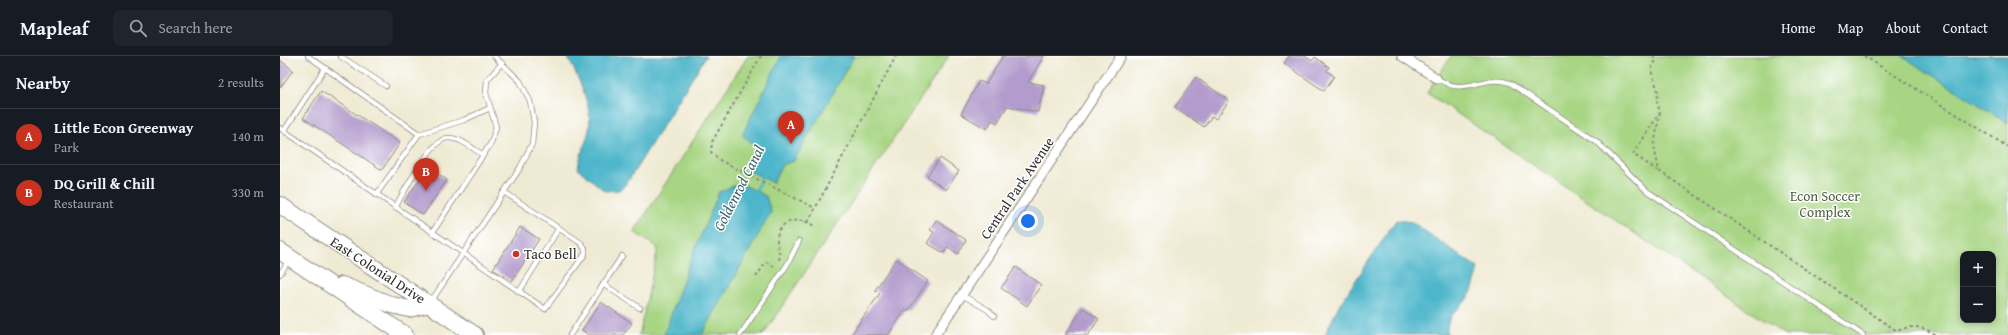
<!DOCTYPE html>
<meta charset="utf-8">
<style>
:root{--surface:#171b24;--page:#20242c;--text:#f1f3f6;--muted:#9ea1a6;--line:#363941;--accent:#c8321e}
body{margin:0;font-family:"Gentium Book Plus",serif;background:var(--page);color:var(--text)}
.controls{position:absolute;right:12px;bottom:12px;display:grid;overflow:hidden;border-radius:8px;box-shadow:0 2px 6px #0003}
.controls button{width:36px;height:36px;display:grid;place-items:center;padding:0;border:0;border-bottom:1px solid var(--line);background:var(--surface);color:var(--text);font:20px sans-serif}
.you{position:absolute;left:748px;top:165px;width:14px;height:14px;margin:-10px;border:3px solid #fff;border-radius:50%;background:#1a73e8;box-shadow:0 0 0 6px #1a73e833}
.badge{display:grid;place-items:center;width:26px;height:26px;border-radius:50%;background:var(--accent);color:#fff;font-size:13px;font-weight:700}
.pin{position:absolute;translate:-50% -33px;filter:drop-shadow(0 1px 2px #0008)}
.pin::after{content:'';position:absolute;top:21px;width:14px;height:12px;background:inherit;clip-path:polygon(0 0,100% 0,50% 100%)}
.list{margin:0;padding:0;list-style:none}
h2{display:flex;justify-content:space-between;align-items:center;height:52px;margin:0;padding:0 16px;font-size:17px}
h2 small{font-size:13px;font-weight:400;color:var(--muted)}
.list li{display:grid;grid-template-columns:26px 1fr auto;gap:12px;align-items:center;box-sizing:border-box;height:56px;padding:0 16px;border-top:1px solid var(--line)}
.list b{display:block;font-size:15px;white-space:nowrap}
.list p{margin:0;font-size:13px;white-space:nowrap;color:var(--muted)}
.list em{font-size:13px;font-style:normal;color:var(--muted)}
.icon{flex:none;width:22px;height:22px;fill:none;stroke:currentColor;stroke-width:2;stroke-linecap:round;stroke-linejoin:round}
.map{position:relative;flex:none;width:1728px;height:279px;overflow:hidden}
header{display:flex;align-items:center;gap:24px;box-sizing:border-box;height:56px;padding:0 20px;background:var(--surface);border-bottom:1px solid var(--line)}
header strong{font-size:19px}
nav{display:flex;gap:22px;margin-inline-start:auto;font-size:14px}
.search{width:280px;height:36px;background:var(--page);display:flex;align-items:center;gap:10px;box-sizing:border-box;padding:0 14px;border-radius:8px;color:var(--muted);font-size:15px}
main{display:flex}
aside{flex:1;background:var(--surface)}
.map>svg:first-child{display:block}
.green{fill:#a7d583;stroke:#698057;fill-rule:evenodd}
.water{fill:#4db6ca;stroke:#3c707a}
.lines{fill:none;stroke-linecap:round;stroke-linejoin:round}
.stream{stroke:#4db6ca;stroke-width:3.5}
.building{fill:#b39ccd}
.service-casing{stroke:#8d8a7f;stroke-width:6}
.minor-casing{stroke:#8d8a7f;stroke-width:11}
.trunk-casing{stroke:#8d8a7f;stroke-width:18}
.path{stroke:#8d8a7f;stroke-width:2;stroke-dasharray:3 3;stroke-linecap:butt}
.service{stroke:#fff;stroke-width:4.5}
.minor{stroke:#fff;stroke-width:9}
.trunk{stroke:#fff;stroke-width:16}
.poi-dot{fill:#c8321e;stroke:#fff;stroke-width:1.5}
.labels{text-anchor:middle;stroke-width:3;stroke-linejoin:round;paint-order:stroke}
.street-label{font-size:14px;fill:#2b2b2b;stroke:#fff}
.park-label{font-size:14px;fill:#505e45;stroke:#fff}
.poi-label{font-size:14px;fill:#2b2b2b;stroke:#fff;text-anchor:start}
.water-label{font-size:15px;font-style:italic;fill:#39636b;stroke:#fff}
</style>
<header>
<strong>Mapleaf</strong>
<div class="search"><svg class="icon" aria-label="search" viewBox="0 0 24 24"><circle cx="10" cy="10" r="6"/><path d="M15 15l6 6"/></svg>Search here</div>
<nav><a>Home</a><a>Map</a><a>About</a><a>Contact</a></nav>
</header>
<main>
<aside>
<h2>Nearby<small>2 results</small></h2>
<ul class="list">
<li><span class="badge">A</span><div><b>Little Econ Greenway</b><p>Park</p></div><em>140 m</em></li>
<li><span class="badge">B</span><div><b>DQ Grill &amp; Chill</b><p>Restaurant</p></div><em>330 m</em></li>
</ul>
</aside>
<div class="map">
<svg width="1728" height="279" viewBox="0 0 1728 279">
<rect width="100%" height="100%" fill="#fff"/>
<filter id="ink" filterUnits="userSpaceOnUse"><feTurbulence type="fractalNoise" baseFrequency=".025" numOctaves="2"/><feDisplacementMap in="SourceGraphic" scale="8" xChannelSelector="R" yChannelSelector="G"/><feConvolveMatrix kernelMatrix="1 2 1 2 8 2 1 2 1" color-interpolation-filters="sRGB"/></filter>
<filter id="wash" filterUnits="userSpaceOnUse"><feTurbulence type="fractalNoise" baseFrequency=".012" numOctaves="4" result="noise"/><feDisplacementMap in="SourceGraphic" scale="16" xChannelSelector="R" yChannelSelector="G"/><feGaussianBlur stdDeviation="0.9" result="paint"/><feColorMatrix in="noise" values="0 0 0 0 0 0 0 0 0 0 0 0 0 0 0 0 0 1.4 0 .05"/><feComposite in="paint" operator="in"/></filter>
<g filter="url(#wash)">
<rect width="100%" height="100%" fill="#efead3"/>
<!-- green -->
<g class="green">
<path d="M 468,0 L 669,0 L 483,279 L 358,279 L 360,276 L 378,192 L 354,176 Z"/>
<path d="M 1171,0 L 1728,0 L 1728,279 L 1505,279 L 1147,37 ZM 1683,198 L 1713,198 L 1713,264 L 1683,264 Z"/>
</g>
<!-- water -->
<g class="water">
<path d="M 287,0 L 426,0 L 347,127 L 339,134 L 325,135 L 298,113 C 299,100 306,88 309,74 C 313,51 298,20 287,0 Z"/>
<path d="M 501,0 L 574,0 L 514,105 L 502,109 L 493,127 L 468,114 L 477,97 L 475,89 L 462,79 Z"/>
<path d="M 1622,0 L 1728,0 L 1728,67 Z"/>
<path d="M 460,127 L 486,140 L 491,156 L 422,279 L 384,279 L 408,210 L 439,136 Z"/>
<path d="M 1116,164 L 1132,166 L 1198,212 C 1196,220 1195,230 1191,237 C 1181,255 1166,255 1167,279 L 1045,279 L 1058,251 Z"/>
</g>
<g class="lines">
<!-- stream -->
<path class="stream" d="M 474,137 L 484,118"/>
</g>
<g id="blocks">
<!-- building -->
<g class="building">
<path d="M 723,0 L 764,0 L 748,26 L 764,29 L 758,56 L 727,50 L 717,67 L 712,64 L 707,73 L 681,58 L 699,25 L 706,28 Z"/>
<path d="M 1009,0 L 1025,0 L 1032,5 L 1035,1 L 1049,11 L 1047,15 L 1054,20 L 1044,35 L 1004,7 Z"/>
<path d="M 0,4 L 13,14 L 0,32 Z"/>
<path d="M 916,21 L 949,45 L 936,63 L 932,60 L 924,71 L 895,51 Z"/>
<path d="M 41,35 L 120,87 L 102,114 L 23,62 Z"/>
<path d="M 660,102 L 679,115 L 666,134 L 647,120 Z"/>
<path d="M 148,111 L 167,124 L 143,159 L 124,146 Z"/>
<path d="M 656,164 L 686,184 L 678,198 L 668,191 L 664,197 L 647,187 L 654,176 L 650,174 Z"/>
<path d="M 240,171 L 259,183 L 232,225 L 213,213 Z"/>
<path d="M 616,203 L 648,225 L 628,255 L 625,254 L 608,279 L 571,279 L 600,237 L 595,234 Z"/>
<path d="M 736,211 L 761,229 L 747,250 L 721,232 Z"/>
<path d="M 321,246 L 352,267 L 343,279 L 309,279 L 302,274 Z"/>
<path d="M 803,252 L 819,263 L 808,279 L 785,279 Z"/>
</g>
</g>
</g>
<g filter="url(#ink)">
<use href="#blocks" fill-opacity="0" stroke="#8d8a7f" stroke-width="1"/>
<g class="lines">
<!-- service casing -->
<g class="service-casing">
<g id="service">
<path d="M 28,0 L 139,78 L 96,139"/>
<path d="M 60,0 L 106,30"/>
<path d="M 1156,22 C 1162,25 1170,30 1176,30 C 1197,32 1209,19 1230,27 L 1316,85 L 1367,135 L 1583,279"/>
<path d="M 0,72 L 265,253 L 305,198 L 305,193 L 301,187 L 224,136"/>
<path d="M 4,75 L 45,12"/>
<path d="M 139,78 L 184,64 L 210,52"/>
<path d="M 115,152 C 123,137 152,82 168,82 C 181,82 192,92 203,99"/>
<path d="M 152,177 L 211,87 L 216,71 L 206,37 L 207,24 L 222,7"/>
<path d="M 0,218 L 9,204"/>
<path d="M 323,228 L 360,252"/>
<path d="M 239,236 L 279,172"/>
<path d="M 682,239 L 708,254 L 714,260"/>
<path d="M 150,247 L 240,112 L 252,88 L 254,66 L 250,45 L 240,25 L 214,0"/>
<path d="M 290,279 L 342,200"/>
<path d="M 460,279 L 507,209 L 519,185"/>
</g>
</g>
<!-- minor casing -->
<g class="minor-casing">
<g id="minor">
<path d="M 1122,0 L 1156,22"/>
<path d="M 655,279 L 841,0"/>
</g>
</g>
<!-- trunk casing -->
<g class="trunk-casing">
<g id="trunk">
<path d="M 0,149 L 195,279"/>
<path d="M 0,195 L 125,279"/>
<path d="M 62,229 L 112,249 L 129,253 L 149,248"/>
</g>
</g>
<!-- path -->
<g class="path">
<path d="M 481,0 L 432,86 L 431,96 L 441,105 L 535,152"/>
<path d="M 1373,0 L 1376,4 L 1371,14 L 1378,35 L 1377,46 L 1380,56 L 1374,90 L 1379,115 L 1617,275 C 1632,269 1642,269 1655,279"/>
<path d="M 1584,0 L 1728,91"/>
<path d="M 1378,115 L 1353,98 L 1379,58"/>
<path d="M 528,166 L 616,0"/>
<path d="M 499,204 C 501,196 496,190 497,182 C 499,163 521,160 534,170"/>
<path d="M 476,221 L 486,206 L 495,211"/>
</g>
<!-- service -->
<use href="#service" class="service"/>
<!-- minor -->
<use href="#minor" class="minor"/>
<!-- trunk -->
<use href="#trunk" class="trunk"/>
</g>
</g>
<!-- markers -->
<circle class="poi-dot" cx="236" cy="198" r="4"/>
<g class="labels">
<!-- street labels -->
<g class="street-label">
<text transform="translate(737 132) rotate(-56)" y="5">Central Park Avenue</text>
<text transform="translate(98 214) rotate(33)" y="5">East Colonial Drive</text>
</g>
<!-- park labels -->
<g class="park-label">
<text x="1545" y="145">Econ Soccer<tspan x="1545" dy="16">Complex</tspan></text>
</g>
<!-- poi labels -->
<g class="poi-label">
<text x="244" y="203">Taco Bell</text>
</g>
<!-- water labels -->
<g class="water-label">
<text transform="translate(459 132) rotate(-63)" y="5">Goldenrod Canal</text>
</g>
</g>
</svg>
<div class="controls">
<button>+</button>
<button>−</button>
</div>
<div class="you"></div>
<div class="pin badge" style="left:511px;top:88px">A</div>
<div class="pin badge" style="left:146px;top:135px">B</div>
</div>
</main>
